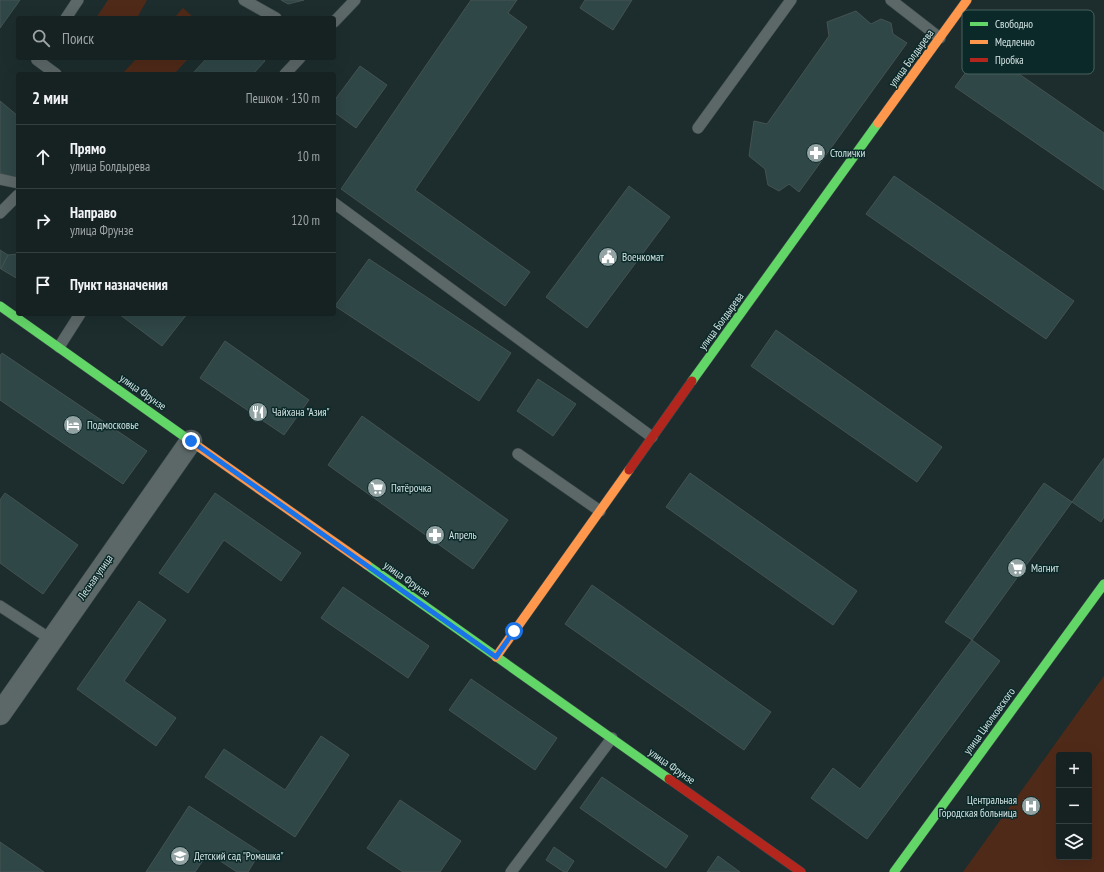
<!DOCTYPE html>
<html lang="ru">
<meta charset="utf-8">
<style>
:root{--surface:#162222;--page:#1f2a2a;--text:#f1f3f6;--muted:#9ea4a5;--line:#353f40}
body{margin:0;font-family:"PT Sans Narrow",sans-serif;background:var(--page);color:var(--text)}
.controls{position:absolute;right:12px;bottom:12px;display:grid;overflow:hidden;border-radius:4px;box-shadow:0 4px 16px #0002}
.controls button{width:36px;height:36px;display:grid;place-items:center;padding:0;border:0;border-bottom:1px solid var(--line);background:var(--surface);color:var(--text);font:20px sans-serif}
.stop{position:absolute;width:12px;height:12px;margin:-9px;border:3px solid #1a73e8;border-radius:50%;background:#fff}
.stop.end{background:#1a73e8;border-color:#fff;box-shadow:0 1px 4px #0008}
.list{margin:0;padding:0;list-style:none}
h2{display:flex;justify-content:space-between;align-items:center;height:52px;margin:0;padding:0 16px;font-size:17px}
h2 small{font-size:13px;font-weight:400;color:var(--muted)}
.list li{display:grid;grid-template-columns:26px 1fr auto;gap:12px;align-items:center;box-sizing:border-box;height:64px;padding:0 16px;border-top:1px solid var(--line)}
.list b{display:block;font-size:15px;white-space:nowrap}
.list p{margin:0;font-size:13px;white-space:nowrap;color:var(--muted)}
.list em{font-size:13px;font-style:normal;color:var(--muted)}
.icon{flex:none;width:22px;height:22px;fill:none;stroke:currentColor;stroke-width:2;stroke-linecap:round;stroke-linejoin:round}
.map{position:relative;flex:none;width:1104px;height:872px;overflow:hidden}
.search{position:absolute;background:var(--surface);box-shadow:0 4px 16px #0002;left:16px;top:16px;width:320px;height:44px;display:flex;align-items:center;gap:10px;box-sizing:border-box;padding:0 14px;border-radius:4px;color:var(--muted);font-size:15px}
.panel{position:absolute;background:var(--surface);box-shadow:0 4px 16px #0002;left:16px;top:72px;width:320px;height:244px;border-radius:4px}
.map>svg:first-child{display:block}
.green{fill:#502a19;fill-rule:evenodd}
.building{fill:#304747;stroke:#455252}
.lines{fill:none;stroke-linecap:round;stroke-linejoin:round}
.lane-casing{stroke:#3c4949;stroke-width:12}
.street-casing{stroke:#3c4949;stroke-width:23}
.fast-casing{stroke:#3c4949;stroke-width:10}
.slow-casing{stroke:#3c4949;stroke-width:10}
.jam-casing{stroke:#3c4949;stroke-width:10}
.lane{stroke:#5c6767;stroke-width:11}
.street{stroke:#5c6767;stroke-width:22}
.fast{stroke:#63d668;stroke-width:9}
.slow{stroke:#ff974d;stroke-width:9}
.jam{stroke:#b3261e;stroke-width:9}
.route{stroke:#1a73e8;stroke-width:5}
.labels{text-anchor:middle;stroke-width:3;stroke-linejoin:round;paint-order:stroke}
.street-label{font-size:11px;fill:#d3e3e3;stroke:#0c2929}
.poi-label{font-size:11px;fill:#d3e3e3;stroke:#0c2929;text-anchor:start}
.key{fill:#0c2929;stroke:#486161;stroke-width:1}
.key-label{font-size:11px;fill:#d3e3e3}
</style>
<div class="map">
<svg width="1104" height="872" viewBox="0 0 1104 872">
<rect width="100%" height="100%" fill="#1d2d2d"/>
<!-- green -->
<g class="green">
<path d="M 108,0 L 147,0 L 137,18 L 96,18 Z"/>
<path d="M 183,8 L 194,18 L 174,18 Z"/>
<path d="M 137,58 L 189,58 L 174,74 L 126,74 L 124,72 Z"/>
<path d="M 1104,676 L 1104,872 L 963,872 ZM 1059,755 L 1089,755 L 1089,857 L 1059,857 Z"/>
</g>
<!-- building -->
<g class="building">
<path d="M 0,0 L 20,0 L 0,28 Z"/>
<path d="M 281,0 L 304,0 L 288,4 Z"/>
<path d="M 471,0 L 517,0 L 508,13 L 527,27 L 415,190 L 530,272 L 505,306 L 341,189 Z"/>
<path d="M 585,0 L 632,0 L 613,30 L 580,8 Z"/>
<path d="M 856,11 L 871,24 L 881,19 L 891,23 L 893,34 L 907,43 L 799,192 L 789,184 L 779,191 L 768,185 L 765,169 L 749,156 L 754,121 L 767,124 L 829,36 L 827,22 Z"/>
<path d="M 983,49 L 1104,133 L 1104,190 L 955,87 Z"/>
<path d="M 207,58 L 262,58 L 265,61 L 253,74 L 192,74 Z"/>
<path d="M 360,66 L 387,85 L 356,128 L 334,112 L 334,101 Z"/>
<path d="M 0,101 L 18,116 L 18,179 L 3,174 L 0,172 Z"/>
<path d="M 894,176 L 1074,301 L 1046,339 L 866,214 Z"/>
<path d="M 629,186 L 670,217 L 587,328 L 546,297 Z"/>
<path d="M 0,250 L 8,255 L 1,269 L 0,268 Z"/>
<path d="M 18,254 L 18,279 L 1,269 L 8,255 Z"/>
<path d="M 369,259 L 511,353 L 479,401 L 335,306 Z"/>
<path d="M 119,314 L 187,314 L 162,346 Z"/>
<path d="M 776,330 L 942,447 L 917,482 L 751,366 Z"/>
<path d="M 225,341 L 309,400 L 284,435 L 200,378 Z"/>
<path d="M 2,353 L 147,451 L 123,484 L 0,400 L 0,356 Z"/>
<path d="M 538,379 L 576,404 L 553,436 L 517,411 Z"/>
<path d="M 362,416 L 508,520 L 473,569 L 328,465 Z"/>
<path d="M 1104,458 L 1104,517 L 1101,522 L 1072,502 Z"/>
<path d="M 690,473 L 857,591 L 833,625 L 666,507 Z"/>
<path d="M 1044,483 L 1072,502 L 972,640 L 945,622 Z"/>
<path d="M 5,493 L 78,545 L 43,594 L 0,563 L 0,500 Z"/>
<path d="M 215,493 L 301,553 L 281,581 L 224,540 L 188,593 L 159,573 Z"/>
<path d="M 592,585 L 771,712 L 744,750 L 565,624 Z"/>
<path d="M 343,587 L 429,646 L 408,678 L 321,618 Z"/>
<path d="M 139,601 L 166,620 L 124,681 L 176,718 L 156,746 L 77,689 Z"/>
<path d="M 972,640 L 1000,661 L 867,839 L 811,798 L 833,768 L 860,789 Z"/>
<path d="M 471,679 L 557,738 L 535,770 L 449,710 Z"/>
<path d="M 321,736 L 349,755 L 295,837 L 205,777 L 224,749 L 285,790 Z"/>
<path d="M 602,777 L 688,836 L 666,868 L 580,808 Z"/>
<path d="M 400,800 L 461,841 L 440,872 L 403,872 L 367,848 Z"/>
<path d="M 189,806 L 260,852 L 248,872 L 237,872 L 208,853 L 195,872 L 146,872 Z"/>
<path d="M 0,842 L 44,872 L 0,872 Z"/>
<path d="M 554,847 L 574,861 L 567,872 L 564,872 L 546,860 Z"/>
<path d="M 718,856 L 740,872 L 707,872 Z"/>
</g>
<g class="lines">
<!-- lane casing -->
<g class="lane-casing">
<g id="lane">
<path d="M 244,0 L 276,18"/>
<path d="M 891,0 L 940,38"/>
<path d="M 66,18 L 78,0"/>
<path d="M 334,22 L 355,0"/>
<path d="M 38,58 L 37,60 L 56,74"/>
<path d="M 285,74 L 300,58"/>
<path d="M 698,128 L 791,0"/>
<path d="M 0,179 L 18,183"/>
<path d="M 334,203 L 652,437"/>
<path d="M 0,213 L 18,195"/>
<path d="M 59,347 L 80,314"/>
<path d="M 518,454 L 600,511"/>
<path d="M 0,606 L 52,640"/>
<path d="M 511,872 L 612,738"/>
</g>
</g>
<!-- street casing -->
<g class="street-casing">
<path id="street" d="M 0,714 L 191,441"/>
</g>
<!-- fast casing -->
<g class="fast-casing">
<g id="fast">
<path d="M 0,306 L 199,447"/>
<path d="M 692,381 L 878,123"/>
<path d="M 367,565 L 669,779"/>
<path d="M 894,872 L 1104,584"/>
</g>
</g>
<!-- slow casing -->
<g class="slow-casing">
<g id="slow">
<path d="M 878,123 L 967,0"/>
<path d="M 199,447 L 367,565"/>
<path d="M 496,657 L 629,470"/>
</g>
</g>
<!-- jam casing -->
<g class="jam-casing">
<g id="jam">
<path d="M 629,470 L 692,381"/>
<path d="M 669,779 L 801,872"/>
</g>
</g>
<!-- lane -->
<use href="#lane" class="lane"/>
<!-- street -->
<use href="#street" class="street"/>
<!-- fast -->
<use href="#fast" class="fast"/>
<!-- slow -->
<use href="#slow" class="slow"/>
<!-- jam -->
<use href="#jam" class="jam"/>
</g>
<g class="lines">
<!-- route -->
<path class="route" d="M 191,441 L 496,657 L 514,631"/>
</g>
<!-- icons -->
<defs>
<g id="pharmacy-disc" transform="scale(1)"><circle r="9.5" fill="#93a3a3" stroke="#0c2929"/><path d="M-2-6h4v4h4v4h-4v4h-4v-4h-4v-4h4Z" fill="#fff"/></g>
<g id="civic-disc" transform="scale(1)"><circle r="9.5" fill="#93a3a3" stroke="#0c2929"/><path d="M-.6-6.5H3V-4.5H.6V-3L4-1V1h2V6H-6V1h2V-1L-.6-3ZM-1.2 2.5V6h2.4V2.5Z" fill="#fff"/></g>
<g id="restaurant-disc" transform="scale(1)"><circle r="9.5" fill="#93a3a3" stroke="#0c2929"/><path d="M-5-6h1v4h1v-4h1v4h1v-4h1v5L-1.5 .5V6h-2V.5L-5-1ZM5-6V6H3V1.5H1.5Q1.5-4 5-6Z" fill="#fff"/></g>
<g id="hotel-disc" transform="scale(1)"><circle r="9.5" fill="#93a3a3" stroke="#0c2929"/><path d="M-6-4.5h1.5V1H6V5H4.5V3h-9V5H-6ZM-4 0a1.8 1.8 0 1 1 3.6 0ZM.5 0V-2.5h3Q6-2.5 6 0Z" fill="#fff"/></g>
<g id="supermarket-disc" transform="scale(1)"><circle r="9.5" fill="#93a3a3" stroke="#0c2929"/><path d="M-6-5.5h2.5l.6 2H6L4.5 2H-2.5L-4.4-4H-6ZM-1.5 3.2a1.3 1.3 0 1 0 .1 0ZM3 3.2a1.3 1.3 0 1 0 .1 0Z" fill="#fff"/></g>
<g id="hospital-disc" transform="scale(1)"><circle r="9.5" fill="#93a3a3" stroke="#0c2929"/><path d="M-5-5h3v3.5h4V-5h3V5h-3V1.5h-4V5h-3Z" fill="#fff"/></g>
<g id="school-disc" transform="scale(1)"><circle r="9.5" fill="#93a3a3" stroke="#0c2929"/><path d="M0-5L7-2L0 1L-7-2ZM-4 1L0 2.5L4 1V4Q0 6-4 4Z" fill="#fff"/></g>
</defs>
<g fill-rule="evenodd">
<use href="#pharmacy-disc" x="816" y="153"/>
<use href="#civic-disc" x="608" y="257"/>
<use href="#restaurant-disc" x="258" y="412"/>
<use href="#hotel-disc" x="73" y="425"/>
<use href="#supermarket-disc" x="377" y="488"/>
<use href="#pharmacy-disc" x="435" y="535"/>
<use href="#supermarket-disc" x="1017" y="568"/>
<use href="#hospital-disc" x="1031" y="806"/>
<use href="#school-disc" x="180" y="856"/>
</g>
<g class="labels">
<!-- street labels -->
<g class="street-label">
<text transform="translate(911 58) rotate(-54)" y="4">улица Болдырева</text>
<text transform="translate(721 321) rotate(-54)" y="4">улица Болдырева</text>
<text transform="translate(143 392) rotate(35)" y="4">улица Фрунзе</text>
<text transform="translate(95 577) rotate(-55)" y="4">Лесная улица</text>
<text transform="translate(407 579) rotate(35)" y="4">улица Фрунзе</text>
<text transform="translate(989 721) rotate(-54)" y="4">улица Циолковского</text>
<text transform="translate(672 766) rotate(35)" y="4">улица Фрунзе</text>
</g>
<!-- poi labels -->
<g class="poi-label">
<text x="830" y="157">Столички</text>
<text x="622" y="261">Военкомат</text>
<text x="272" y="416">Чайхана "Азия"</text>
<text x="87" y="429">Подмосковье</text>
<text x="391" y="492">Пятёрочка</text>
<text x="449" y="539">Апрель</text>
<text x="1031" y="572">Магнит</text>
<text x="1017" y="804" text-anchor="end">Центральная<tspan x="1017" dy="13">Городская больница</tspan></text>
<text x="194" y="860">Детский сад "Ромашка"</text>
</g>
</g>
<!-- legend -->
<rect x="962" y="10" width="132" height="64" rx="6" class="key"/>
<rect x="970" y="22" width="18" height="4" fill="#63d668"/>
<rect x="970" y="40" width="18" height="4" fill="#ff974d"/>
<rect x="970" y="58" width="18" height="4" fill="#b3261e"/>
<g class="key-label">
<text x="995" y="28">Свободно</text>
<text x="995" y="46">Медленно</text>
<text x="995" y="64">Пробка</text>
</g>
</svg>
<div class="controls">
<button>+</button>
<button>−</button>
<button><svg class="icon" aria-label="layers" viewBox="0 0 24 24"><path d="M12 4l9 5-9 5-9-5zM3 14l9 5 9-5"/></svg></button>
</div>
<div class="stop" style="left:514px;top:631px"></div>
<div class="stop end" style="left:191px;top:441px"></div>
<div class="search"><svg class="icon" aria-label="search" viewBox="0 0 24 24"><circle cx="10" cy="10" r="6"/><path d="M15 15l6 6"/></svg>Поиск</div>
<section class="panel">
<h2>2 мин<small>Пешком · 130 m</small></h2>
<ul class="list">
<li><svg class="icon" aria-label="ahead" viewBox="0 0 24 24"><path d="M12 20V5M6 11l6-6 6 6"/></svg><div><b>Прямо</b><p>улица Болдырева</p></div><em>10 m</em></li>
<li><svg class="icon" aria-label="right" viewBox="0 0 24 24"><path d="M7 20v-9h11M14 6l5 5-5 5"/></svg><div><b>Направо</b><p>улица Фрунзе</p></div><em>120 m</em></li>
<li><svg class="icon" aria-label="arrive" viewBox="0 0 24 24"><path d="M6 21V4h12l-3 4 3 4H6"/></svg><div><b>Пункт назначения</b></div></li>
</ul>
</section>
</div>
